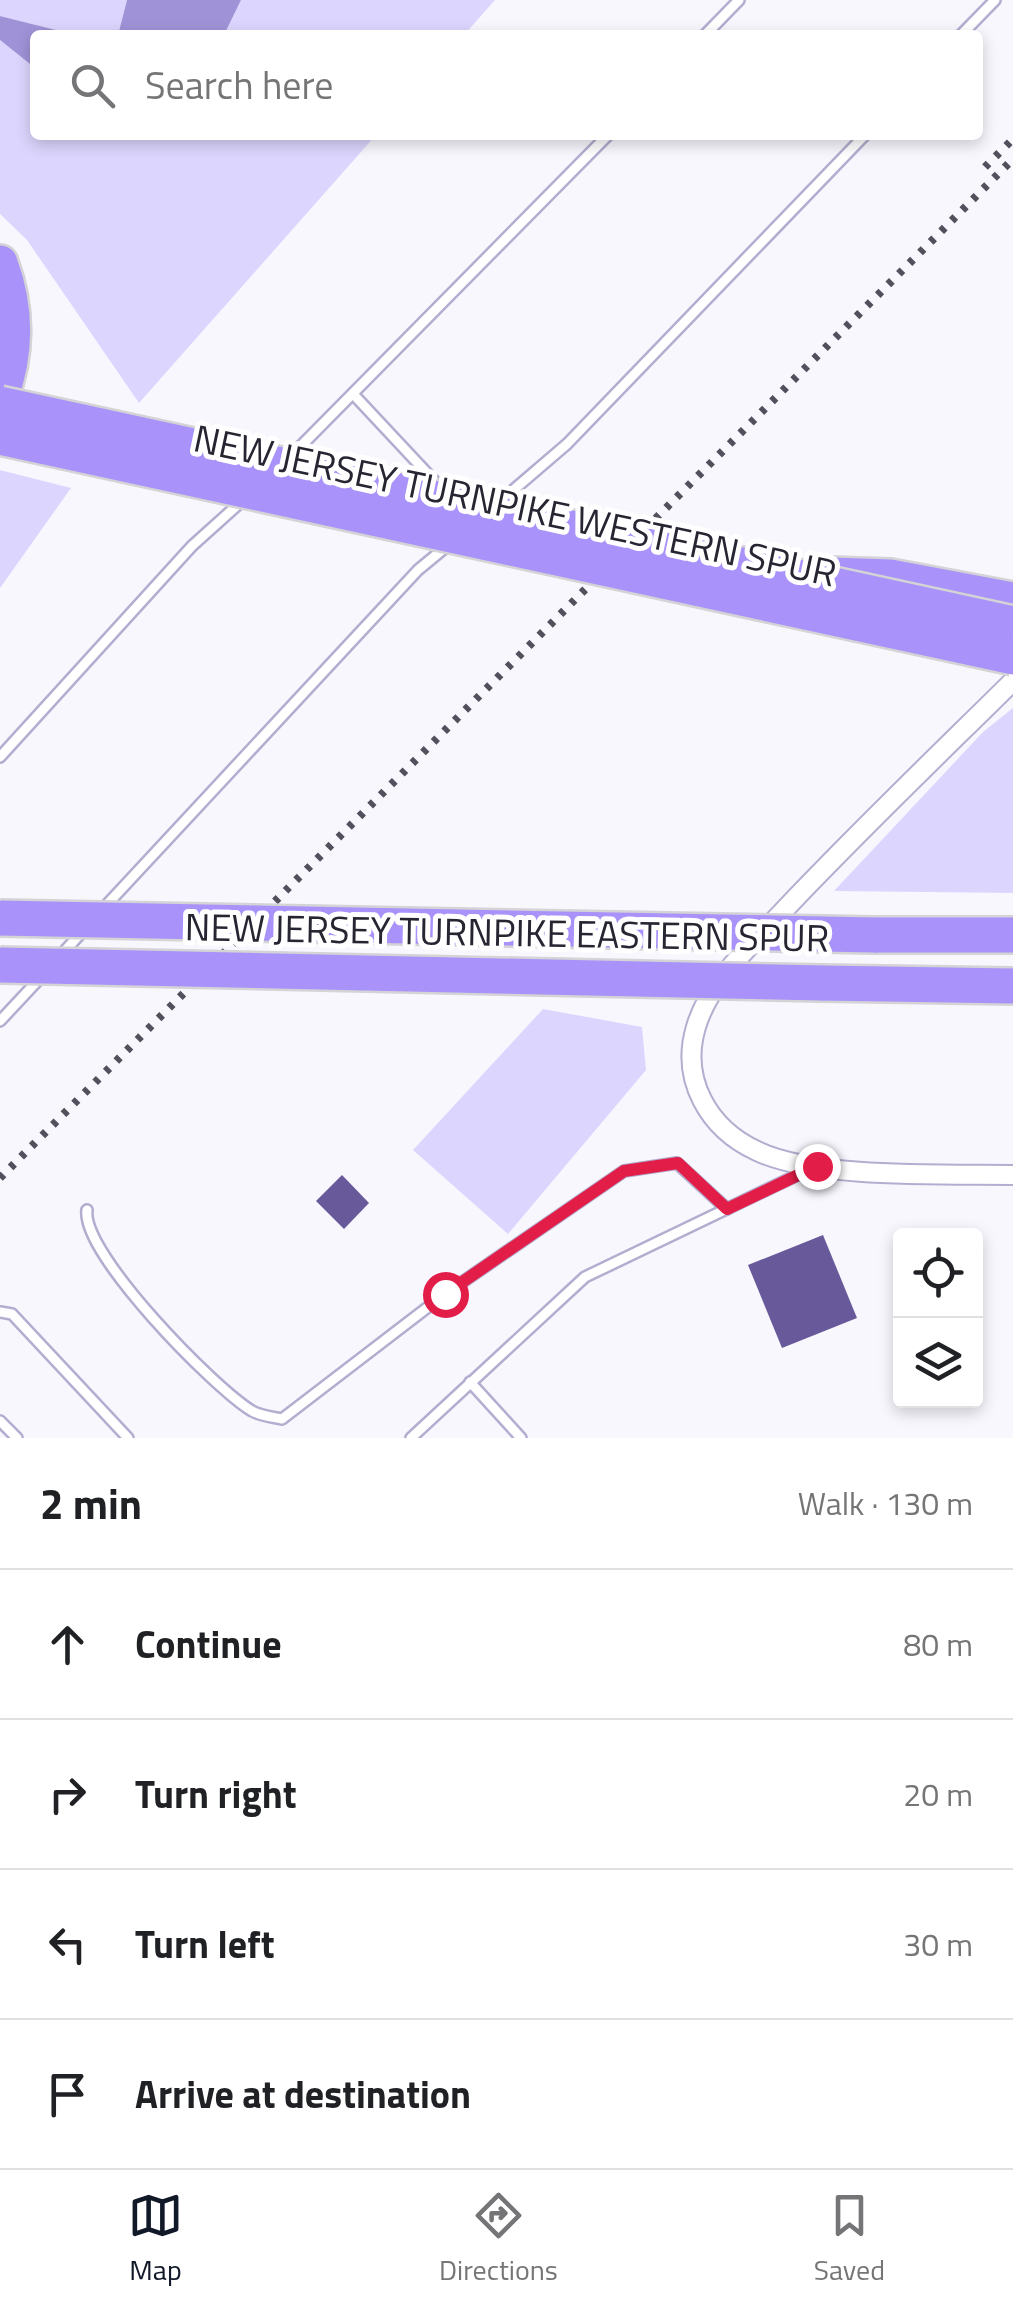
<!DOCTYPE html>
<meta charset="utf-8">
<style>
:root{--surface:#fff;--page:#f6f6f6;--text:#202124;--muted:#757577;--line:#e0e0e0;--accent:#111827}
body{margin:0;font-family:"Titillium Web",sans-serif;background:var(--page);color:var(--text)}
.controls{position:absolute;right:30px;bottom:30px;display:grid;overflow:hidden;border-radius:10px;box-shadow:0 5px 15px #0003}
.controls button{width:90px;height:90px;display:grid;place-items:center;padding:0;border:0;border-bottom:2px solid var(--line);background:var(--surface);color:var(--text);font:50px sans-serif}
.stop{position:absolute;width:30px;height:30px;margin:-22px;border:8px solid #e11d48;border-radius:50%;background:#fff}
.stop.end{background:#e11d48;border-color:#fff;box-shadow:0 2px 10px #0008}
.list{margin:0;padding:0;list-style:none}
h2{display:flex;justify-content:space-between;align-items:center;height:130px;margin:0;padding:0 40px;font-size:42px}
h2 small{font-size:32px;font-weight:400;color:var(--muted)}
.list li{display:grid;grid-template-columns:65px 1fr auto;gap:30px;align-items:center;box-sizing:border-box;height:150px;padding:0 40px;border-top:2px solid var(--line)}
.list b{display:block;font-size:38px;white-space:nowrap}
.list em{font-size:32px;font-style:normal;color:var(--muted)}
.icon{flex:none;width:55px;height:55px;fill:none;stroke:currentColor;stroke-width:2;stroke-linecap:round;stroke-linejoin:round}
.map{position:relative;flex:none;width:1013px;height:1438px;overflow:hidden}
.search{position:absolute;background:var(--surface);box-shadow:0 5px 15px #0003;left:30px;right:30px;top:30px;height:110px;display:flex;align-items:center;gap:25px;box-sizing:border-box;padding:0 35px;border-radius:10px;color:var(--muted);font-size:38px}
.sheet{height:730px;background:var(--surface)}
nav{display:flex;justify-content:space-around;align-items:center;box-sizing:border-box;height:140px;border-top:2px solid var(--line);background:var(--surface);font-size:28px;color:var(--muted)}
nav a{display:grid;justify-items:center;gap:5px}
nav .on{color:var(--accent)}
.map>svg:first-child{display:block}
.green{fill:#dcd6fe}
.water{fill:#a092d7}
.building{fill:#685a9a}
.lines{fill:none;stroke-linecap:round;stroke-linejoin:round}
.service-casing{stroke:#b3aed0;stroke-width:14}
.minor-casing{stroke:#b3aed0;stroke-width:22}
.motorway-casing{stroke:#d4d3d6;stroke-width:40}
.service{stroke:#fff;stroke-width:9}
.minor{stroke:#fff;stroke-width:18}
.motorway{stroke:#a992fa;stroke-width:35}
.rail{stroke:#52505c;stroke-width:8;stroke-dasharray:5 10;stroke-linecap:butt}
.motorway-bridge-casing{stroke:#d4d3d6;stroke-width:40;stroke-linecap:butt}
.motorway-bridge{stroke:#a992fa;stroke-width:35}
.route{stroke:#e11d48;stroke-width:12}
.labels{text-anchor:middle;stroke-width:10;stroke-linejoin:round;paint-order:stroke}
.street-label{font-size:38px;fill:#272532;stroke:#fff}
</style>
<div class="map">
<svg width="1013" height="1438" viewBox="0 0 1013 1438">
<rect width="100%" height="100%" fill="#f8f7fe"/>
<!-- green -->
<g class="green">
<path d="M 0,0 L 127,0 L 118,35 L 76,35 L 0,16 Z"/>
<path d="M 241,0 L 495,0 L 464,35 L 224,35 Z"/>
<path d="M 0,40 L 35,68 L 35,135 L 376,135 L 139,403 L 27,240 L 0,214 Z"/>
<path d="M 0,470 L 71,488 L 0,588 Z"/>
<path d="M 1013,708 L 1013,893 L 834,891 L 983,732 Z"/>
<path d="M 543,1009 L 642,1027 L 646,1070 L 508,1234 L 413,1150 Z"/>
</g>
<!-- water -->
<g class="water">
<path d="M 127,0 L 241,0 L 224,35 L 118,35 Z"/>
<path d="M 0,16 L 76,35 L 35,35 L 35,68 L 0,40 Z"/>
</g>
<!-- building -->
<g class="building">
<path d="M 342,1175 L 369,1203 L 344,1229 L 316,1201 Z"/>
<path d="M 823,1235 L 857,1318 L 782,1348 L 748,1265 Z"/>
</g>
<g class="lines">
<!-- service casing -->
<g class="service-casing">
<g id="service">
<path d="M 705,35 L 739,0"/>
<path d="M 961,35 L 995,0"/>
<path d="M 354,395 L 441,488"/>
<path d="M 290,457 L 608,135"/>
<path d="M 497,504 L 567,444 L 865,135"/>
<path d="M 0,757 L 192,546 L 242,501"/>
<path d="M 100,912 L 418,570 L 447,546"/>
<path d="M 60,956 L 83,931"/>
<path d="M 0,1021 L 43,975"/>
<path d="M 87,1210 C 81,1253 214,1388 252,1411 C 261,1416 273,1417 282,1419 L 445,1294 L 624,1171 L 677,1163 L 727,1209"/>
<path d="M 0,1312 L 12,1314 L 128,1438"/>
<path d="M 470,1382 L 521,1438"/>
<path d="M 0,1421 L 17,1438"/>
<path d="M 411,1438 L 585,1277 L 810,1169"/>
</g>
</g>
<!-- minor casing -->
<g class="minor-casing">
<path id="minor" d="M 1013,681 C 937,756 860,830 787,907 C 754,943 710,979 696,1027 C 680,1080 709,1129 757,1151 C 815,1179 946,1174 1013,1175"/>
</g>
<!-- motorway casing -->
<g class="motorway-casing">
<g id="motorway">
<path d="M 0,263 C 17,309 17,353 0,398"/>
<path d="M 831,575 L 890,577 L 1013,600"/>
<path d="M 874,935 L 1013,935"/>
<path d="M 822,983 L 1013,986"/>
</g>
</g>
<!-- service -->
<use href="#service" class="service"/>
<!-- minor -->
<use href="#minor" class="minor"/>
<!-- motorway -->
<use href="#motorway" class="motorway"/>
<!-- rail -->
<g class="rail">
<path d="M 985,167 L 1013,139"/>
<path d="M 0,1178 L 1013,159"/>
</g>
<!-- motorway-bridge casing -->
<g class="motorway-bridge-casing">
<g id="motorway-bridge">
<path d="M 0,404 L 1013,624"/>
<path d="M 0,437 L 1013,657"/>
<path d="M 0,918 L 874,935"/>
<path d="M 0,965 L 822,983"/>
</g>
</g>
<!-- motorway-bridge -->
<use href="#motorway-bridge" class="motorway-bridge"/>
</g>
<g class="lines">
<!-- route -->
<path class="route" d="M 445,1294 L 624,1171 L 678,1163 L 727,1209 L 817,1166"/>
</g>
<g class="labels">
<!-- street labels -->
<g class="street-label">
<text transform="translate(515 506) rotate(12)" y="13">NEW JERSEY TURNPIKE WESTERN SPUR</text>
<text transform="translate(507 933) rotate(1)" y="13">NEW JERSEY TURNPIKE EASTERN SPUR</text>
</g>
</g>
</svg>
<div class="controls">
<button><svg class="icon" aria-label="locate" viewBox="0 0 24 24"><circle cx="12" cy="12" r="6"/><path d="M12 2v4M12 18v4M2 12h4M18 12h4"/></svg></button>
<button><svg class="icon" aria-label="layers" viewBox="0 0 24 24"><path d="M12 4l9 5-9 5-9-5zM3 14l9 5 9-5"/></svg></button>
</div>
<div class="stop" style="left:445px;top:1294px"></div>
<div class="stop end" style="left:817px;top:1166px"></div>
<div class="search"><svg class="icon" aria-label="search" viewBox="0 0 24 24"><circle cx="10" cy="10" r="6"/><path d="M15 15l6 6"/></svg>Search here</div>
</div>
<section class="sheet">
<h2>2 min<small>Walk · 130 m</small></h2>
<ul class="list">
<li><svg class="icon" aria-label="ahead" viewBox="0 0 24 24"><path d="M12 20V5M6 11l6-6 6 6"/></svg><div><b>Continue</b></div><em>80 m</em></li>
<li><svg class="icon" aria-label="right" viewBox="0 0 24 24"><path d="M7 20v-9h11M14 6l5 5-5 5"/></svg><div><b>Turn right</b></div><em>20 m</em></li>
<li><svg class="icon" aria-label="left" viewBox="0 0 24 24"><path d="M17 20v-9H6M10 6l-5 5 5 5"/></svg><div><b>Turn left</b></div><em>30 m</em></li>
<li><svg class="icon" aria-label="arrive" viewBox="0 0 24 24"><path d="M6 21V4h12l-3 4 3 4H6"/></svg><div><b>Arrive at destination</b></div></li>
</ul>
</section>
<nav>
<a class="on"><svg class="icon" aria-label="map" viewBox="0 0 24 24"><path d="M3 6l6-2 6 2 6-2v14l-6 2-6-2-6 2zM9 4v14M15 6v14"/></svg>Map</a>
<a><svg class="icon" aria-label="directions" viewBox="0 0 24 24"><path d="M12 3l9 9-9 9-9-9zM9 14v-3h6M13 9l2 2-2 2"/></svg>Directions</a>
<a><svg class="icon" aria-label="saved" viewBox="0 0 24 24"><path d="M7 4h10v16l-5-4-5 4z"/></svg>Saved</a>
</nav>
